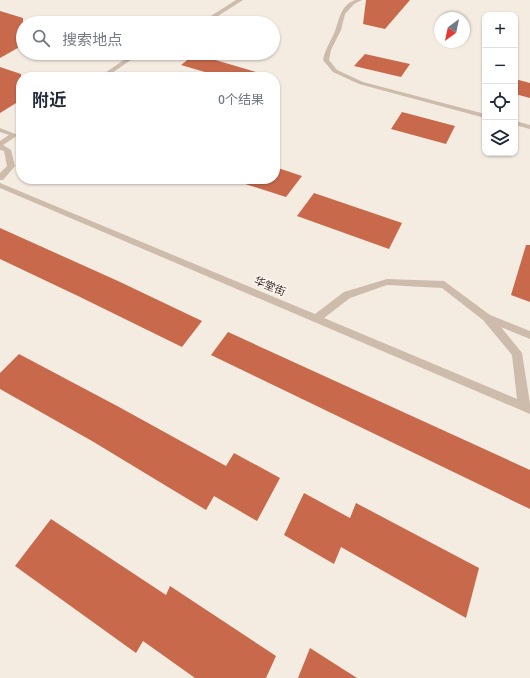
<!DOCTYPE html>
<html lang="zh">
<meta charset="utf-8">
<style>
:root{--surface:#fff;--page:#f6f6f7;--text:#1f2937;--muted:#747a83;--line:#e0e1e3}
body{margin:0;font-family:Signika,"Noto Sans SC",sans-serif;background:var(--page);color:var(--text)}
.controls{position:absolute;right:12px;top:12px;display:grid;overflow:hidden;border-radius:8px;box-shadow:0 1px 3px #0004}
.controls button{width:36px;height:36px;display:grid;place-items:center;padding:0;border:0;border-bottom:1px solid var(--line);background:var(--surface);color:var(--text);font:20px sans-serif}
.compass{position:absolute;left:434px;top:12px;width:36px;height:36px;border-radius:50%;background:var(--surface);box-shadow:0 1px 3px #0004;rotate:213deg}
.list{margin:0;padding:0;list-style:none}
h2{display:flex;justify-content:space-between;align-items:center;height:52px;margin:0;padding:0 16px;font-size:17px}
h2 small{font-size:13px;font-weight:400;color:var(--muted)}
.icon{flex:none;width:22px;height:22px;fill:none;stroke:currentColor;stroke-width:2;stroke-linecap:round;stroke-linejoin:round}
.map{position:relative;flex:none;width:530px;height:678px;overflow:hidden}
.search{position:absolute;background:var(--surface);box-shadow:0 1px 3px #0004;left:16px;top:16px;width:264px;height:44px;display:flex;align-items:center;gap:10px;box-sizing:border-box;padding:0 14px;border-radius:22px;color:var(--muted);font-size:15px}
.panel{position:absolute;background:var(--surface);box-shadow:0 1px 3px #0004;left:16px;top:72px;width:264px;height:112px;border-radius:16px}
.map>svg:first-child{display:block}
.building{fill:#c8694b}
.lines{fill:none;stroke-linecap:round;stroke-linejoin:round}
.minor{fill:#cdbbac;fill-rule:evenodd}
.labels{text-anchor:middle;stroke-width:3.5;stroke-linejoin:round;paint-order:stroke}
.street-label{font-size:11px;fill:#3b302b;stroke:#fbf5ee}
</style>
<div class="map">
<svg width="530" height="678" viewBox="0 0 530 678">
<rect width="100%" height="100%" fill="#f4ebe1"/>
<!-- building -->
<g class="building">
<path d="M 366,0 L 410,0 L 385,29 L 363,24 Z"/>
<path d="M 0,11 L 23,18 L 23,45 L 0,58 Z"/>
<path d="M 195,54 L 259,73 L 258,77 L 222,77 L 181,65 Z"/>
<path d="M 365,54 L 410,64 L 401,77 L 354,66 Z"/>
<path d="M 0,67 L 21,74 L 21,100 L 0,113 Z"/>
<path d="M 515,79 L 530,83 L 530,98 L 515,94 Z"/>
<path d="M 402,112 L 455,126 L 446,144 L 391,129 Z"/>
<path d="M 275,167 L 302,176 L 286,197 L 239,182 L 240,179 L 275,179 Z"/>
<path d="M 314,193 L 402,223 L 389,249 L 297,216 Z"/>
<path d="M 0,228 L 118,281 L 202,321 L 182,347 L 78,296 L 0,259 Z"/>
<path d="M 526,245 L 530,245 L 530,302 L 511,295 Z"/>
<path d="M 228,332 L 530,470 L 530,509 L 211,355 Z"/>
<path d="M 19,354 L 119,407 L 226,466 L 234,453 L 280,478 L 257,521 L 214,496 L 206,510 L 92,441 L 0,389 L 0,373 Z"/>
<path d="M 304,493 L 350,518 L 356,503 L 479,568 L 466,618 L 341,547 L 334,564 L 284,535 Z"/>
<path d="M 51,519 L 166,595 L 170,586 L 276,656 L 266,678 L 195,678 L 143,641 L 136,653 L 15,566 Z"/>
<path d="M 310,648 L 357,678 L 298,678 Z"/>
</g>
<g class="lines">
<!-- minor -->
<g class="minor">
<path d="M 236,0 L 243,0 L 207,23 L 200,23 Z"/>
<path d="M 355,0 L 362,0 L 354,4 L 345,14 L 341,30 L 331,50 L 329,60 L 337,70 L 363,82 L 485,114 L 485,118 L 359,84 L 333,72 L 323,60 C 325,49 331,41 335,31 C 340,18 340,6 355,0 Z"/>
<path d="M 134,53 L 141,53 L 106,77 L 99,77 Z"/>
<path d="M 515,121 L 530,125 L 530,129 L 515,125 Z"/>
<path d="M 0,128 L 18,135 L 3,145 L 11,150 L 15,166 L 3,180 L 0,180 L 0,173 L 7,166 L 4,151 L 0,150 L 0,141 L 9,135 L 0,132 Z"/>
<path d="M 0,183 L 315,314 L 344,292 L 387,279 L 444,281 L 490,315 L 530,331 L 530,339 L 501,327 L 522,353 L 530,404 L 530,414 L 0,188 ZM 387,285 L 442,288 L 483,320 L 512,355 L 517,399 L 324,318 L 350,298 Z"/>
</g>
</g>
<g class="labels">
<!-- street labels -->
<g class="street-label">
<text transform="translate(270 286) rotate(23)" y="4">华堂街</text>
</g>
</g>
</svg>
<div class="controls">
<button>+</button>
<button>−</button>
<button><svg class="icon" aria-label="locate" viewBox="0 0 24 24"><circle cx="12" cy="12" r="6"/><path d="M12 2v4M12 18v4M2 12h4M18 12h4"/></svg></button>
<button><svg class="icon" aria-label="layers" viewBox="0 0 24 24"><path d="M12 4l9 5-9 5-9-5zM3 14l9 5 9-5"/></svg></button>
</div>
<svg class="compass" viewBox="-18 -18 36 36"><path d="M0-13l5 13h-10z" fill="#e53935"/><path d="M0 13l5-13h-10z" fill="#747a83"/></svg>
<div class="search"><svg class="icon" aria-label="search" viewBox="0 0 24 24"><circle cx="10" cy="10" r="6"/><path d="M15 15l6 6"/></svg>搜索地点</div>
<section class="panel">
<h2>附近<small>0个结果</small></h2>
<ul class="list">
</ul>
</section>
</div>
